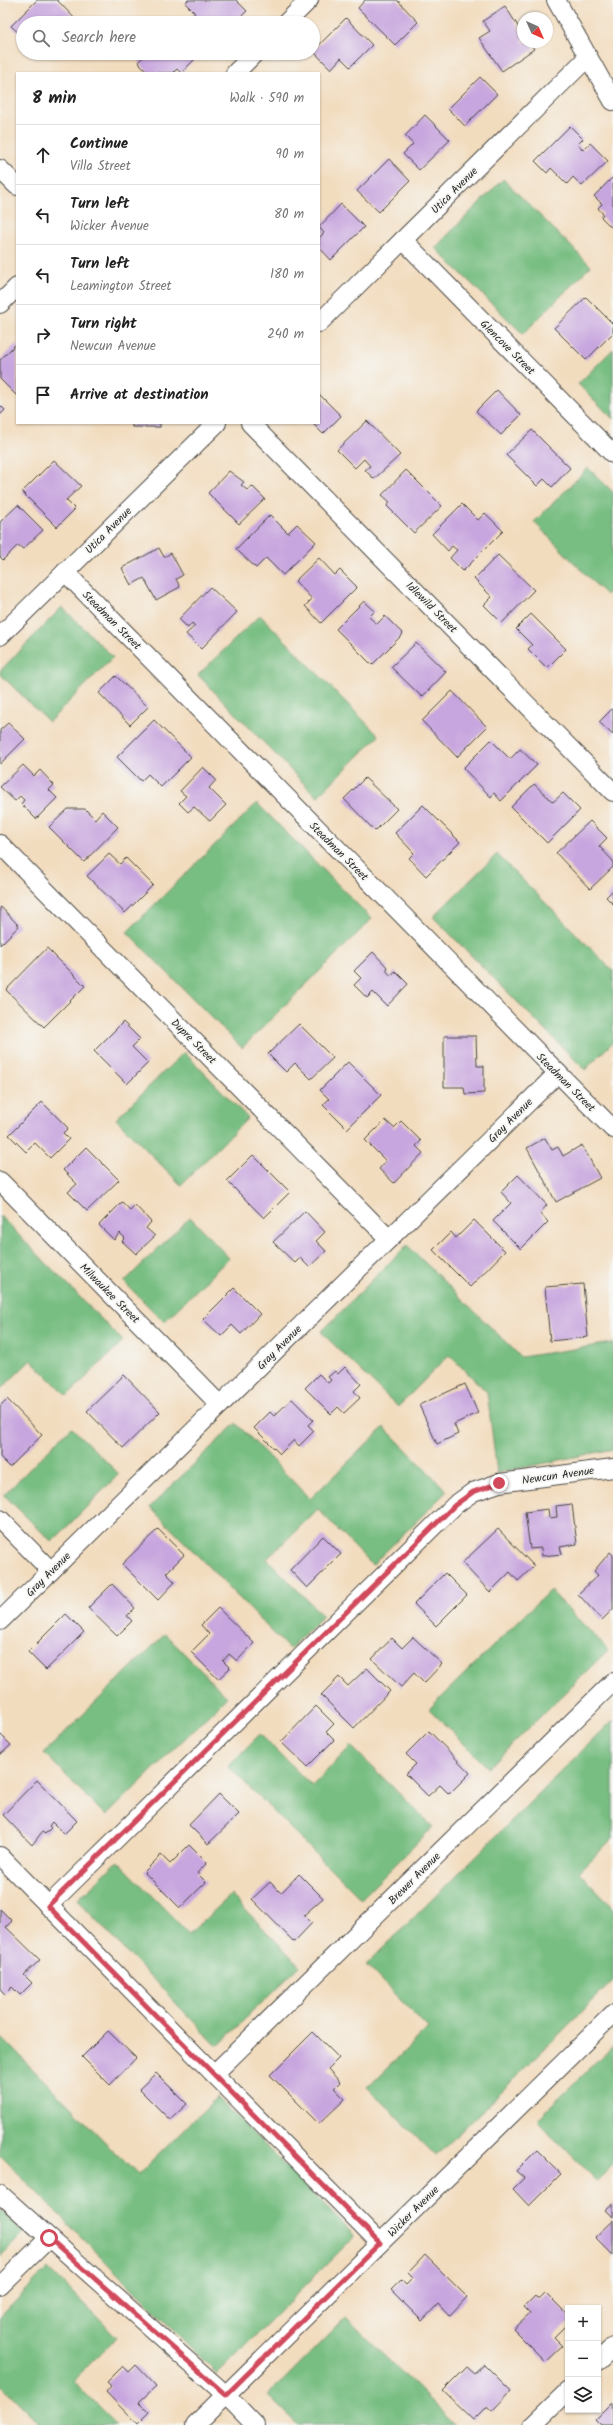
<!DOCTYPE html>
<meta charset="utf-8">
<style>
:root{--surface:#fff;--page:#f6f6f6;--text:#222;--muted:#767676;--line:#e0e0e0}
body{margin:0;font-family:Kalam,sans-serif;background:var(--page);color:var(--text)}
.controls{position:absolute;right:12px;bottom:12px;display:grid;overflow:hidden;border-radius:0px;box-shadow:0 1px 3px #0004}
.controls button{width:36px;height:36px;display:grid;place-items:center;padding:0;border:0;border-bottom:1px solid var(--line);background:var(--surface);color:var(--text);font:20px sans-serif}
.compass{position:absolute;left:517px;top:12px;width:36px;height:36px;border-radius:50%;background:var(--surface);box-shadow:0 1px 3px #0004;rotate:135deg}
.stop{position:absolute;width:12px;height:12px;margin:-9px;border:3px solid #d1495b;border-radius:50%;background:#fff}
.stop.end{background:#d1495b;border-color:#fff;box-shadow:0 1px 4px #0008}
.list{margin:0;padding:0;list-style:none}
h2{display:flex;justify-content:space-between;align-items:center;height:52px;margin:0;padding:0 16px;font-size:17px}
h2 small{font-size:13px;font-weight:400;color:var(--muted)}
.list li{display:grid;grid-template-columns:26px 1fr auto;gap:12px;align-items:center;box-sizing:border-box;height:60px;padding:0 16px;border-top:1px solid var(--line)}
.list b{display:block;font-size:15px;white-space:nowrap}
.list p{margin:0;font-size:13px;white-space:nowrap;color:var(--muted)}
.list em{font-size:13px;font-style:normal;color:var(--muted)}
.icon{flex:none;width:22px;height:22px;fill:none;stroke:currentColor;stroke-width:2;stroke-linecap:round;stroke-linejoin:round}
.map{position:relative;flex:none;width:613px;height:2425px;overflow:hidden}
.search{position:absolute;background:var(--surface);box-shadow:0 1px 3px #0004;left:16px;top:16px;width:304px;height:44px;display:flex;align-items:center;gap:10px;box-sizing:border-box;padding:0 14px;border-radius:22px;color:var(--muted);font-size:15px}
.panel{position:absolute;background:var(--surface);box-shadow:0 1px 3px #0004;left:16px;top:72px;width:304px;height:352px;border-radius:0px}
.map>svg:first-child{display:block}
.forest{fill:#78be82;stroke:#527456}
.building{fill:#c7a5de}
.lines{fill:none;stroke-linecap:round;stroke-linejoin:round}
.street-casing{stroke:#494641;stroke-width:20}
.street{stroke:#fff;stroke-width:18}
.route{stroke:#d1495b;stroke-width:5}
.labels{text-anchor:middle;stroke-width:3.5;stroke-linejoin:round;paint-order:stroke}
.street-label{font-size:11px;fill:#2b2b2b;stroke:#f6f6f2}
</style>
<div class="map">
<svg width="613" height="2425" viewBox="0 0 613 2425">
<rect width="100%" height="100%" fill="#f6f6f2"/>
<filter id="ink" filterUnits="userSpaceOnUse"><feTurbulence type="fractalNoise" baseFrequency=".025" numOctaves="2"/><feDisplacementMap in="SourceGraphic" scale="8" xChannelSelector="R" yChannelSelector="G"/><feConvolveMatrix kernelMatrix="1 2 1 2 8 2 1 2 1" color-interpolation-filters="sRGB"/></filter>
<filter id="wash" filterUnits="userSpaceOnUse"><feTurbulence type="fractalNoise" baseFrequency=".012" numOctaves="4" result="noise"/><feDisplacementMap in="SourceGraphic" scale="16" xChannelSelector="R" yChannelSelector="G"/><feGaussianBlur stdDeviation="0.9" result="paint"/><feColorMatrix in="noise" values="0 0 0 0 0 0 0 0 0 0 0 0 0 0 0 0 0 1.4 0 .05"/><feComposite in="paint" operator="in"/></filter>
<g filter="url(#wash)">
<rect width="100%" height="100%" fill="#f2dcbe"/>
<!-- forest -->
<g class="forest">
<path d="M 503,179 L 591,266 L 523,334 L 435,248 Z"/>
<path d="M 613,349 L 613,419 L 578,384 Z"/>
<path d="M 588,468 L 613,492 L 613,588 L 606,595 L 534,522 Z"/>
<path d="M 62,607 L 113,657 L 49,722 L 0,674 L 0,671 Z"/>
<path d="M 260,615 L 379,736 L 317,797 L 198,675 Z"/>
<path d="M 257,803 L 372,919 L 242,1048 L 127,932 Z"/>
<path d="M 497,854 L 613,971 L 613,1042 L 585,1070 L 433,917 Z"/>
<path d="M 184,1052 L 248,1118 L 181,1185 L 116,1119 Z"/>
<path d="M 0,1216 L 123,1341 L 67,1396 L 31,1360 L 0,1390 Z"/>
<path d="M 190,1217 L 229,1258 L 164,1322 L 124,1282 Z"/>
<path d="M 407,1245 L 521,1357 L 613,1343 L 613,1449 L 497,1473 L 487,1392 L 449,1355 L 398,1407 L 321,1332 Z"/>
<path d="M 236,1423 L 310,1499 L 384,1427 L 447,1491 L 372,1565 L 318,1509 L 267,1559 L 323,1616 L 289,1649 L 150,1507 Z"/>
<path d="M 71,1427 L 119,1474 L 52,1542 L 4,1495 Z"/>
<path d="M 550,1590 L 608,1650 L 488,1768 L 429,1709 Z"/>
<path d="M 165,1634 L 227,1697 L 106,1816 L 44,1753 Z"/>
<path d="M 613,1720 L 613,1838 L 579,1872 L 613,1907 L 613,1981 L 436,2156 L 368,2087 L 428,2028 L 366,1965 Z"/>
<path d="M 260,1734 L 312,1786 L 351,1746 L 433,1827 L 361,1899 L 228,1766 Z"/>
<path d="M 118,1861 L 189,1934 L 231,1895 L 300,1966 L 217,2046 L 77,1900 Z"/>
<path d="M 0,2036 L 138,2175 L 217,2097 L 355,2236 L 217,2374 L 0,2155 Z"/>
<path d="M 613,2046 L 613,2165 L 597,2181 L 537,2120 Z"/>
<path d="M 0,2209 L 24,2233 L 0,2257 Z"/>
<path d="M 48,2268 L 117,2337 L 73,2381 L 117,2425 L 37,2425 L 39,2423 L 0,2384 L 0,2317 Z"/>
<path d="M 346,2317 L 455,2425 L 298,2425 L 268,2396 Z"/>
</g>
<g id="blocks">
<!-- building -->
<g class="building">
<path d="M 37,0 L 57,0 L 78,22 L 23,23 L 23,37 L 11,26 Z"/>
<path d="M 188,0 L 236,0 L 247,11 L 234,23 L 222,23 L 220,21 L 218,23 L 190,23 L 187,20 L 195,13 L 185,3 Z"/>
<path d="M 365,0 L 397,0 L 418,22 L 395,45 L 358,8 Z"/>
<path d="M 505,6 L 523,34 L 523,42 L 529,42 L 534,49 L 502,71 L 479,38 L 490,31 L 483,21 Z"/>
<path d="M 346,18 L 372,45 L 350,67 L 341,58 L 331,69 L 313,51 Z"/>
<path d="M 39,53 L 47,53 L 43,57 Z"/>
<path d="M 147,53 L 156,55 L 201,53 L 181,73 L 177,69 L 173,73 L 149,73 L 138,62 Z"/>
<path d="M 480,77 L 497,94 L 465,126 L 448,109 Z"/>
<path d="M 425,115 L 450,140 L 419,170 L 403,154 L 413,144 L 405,136 Z"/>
<path d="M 570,126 L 583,139 L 578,144 L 583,150 L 590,143 L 608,161 L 582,186 L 573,177 L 567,184 L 551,168 L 547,173 L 535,161 Z"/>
<path d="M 389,159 L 410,181 L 379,212 L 357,191 Z"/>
<path d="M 613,177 L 613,229 L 601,217 L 603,214 L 598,208 L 602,204 L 594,196 Z"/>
<path d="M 341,204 L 364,227 L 331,260 L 319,247 L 319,238 L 324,233 L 319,227 Z"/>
<path d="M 586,297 L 613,324 L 613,333 L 586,360 L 554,328 Z"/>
<path d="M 17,343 L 17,396 L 0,379 L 0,360 Z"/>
<path d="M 497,390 L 521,415 L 501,435 L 476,411 Z"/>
<path d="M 319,394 L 341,416 L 323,434 L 312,423 L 319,423 Z"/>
<path d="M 0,405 L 5,410 L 0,415 Z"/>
<path d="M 367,421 L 400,455 L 374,479 L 365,470 L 370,466 L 364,459 L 355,468 L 337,450 Z"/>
<rect x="132" y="423" width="28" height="4"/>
<path d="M 532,430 L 570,468 L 552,487 L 544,479 L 537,486 L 506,455 Z"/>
<path d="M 54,460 L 81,486 L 66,500 L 75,509 L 57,527 L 22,492 Z"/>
<path d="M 406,470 L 442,506 L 414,533 L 387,506 L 390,502 L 382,495 Z"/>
<path d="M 229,471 L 244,482 L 241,485 L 247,490 L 252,486 L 265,499 L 239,524 L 208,493 Z"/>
<path d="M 462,504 L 478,520 L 485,513 L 503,531 L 463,571 L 450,558 L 457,550 L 452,546 L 448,551 L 432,534 Z"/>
<path d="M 18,505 L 43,530 L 23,549 L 18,545 L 3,560 L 0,557 L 0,522 Z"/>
<path d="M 270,515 L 288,533 L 297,524 L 316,542 L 283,575 L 266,558 L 256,568 L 236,549 Z"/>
<path d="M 159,548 L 164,557 L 171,553 L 183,575 L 176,579 L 180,587 L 156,600 L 144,578 L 131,585 L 122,568 Z"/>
<path d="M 498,555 L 534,590 L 502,623 L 484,605 L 492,597 L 474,579 Z"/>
<path d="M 319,558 L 335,575 L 340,570 L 357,587 L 321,623 L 305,606 L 312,599 L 295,581 Z"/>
<path d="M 210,587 L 237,612 L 201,649 L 186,634 L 195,626 L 192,623 L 188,628 L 179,619 Z"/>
<path d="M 364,601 L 375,611 L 369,617 L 377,624 L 385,616 L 403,634 L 372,665 L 336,629 Z"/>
<path d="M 531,614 L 566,649 L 547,668 L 528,649 L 532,645 L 516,629 Z"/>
<path d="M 416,643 L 446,672 L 422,697 L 391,667 Z"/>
<path d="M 116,676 L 148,707 L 130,725 L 99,693 Z"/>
<path d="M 452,691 L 487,727 L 457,757 L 422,721 Z"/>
<path d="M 613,708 L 613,735 L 599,722 Z"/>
<path d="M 154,720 L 191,757 L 161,787 L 148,774 L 141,781 L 117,757 Z"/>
<path d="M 8,723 L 25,739 L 0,764 L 0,730 Z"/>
<path d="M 491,740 L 510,759 L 520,749 L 537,765 L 501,801 L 494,793 L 491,797 L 463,768 Z"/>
<path d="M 23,765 L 34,776 L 40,770 L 54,785 L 49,790 L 57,798 L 36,819 L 21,804 L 24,800 L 20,796 L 15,801 L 0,787 Z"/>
<path d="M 203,767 L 216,780 L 209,788 L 226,805 L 210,821 L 194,807 L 188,812 L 179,803 L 186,796 L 180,791 Z"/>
<path d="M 365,778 L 397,809 L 375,831 L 344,799 Z"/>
<path d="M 534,784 L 553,802 L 563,793 L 580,810 L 547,843 L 511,807 Z"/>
<path d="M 423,805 L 460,842 L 426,876 L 409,858 L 414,853 L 395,833 Z"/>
<path d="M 68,809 L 85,809 L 95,819 L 102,811 L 118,827 L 84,862 L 49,827 Z"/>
<path d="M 590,821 L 607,838 L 599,846 L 613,861 L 613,867 L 590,889 L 556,853 Z"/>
<path d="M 109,854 L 120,864 L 126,858 L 153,885 L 125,913 L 87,876 Z"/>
<path d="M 613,890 L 613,904 L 606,897 Z"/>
<path d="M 1,907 L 19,926 L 0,945 L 0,908 Z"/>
<path d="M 47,948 L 85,986 L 44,1027 L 6,990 Z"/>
<path d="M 373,952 L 388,968 L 386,970 L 391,976 L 395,971 L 408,984 L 387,1006 L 373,992 L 367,998 L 354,985 L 361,978 L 354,971 Z"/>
<path d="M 123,1022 L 140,1039 L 132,1047 L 148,1063 L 127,1084 L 94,1051 Z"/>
<path d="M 299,1024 L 333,1058 L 311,1079 L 295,1063 L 286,1072 L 268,1054 Z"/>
<path d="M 444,1036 L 476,1036 L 477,1066 L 484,1066 L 484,1093 L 465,1094 L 464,1087 L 444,1087 Z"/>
<path d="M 348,1062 L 381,1095 L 347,1129 L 323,1105 L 329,1099 L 320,1090 Z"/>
<path d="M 42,1102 L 68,1128 L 63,1133 L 69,1139 L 50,1158 L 35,1143 L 26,1152 L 9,1135 Z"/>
<path d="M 385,1120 L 394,1128 L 401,1121 L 421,1141 L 416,1146 L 423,1153 L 394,1183 L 379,1169 L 386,1161 L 365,1140 Z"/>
<path d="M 545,1138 L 552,1150 L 558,1147 L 563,1156 L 582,1145 L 600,1178 L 556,1202 L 527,1148 Z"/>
<path d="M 86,1147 L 119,1180 L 87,1211 L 68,1192 L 77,1184 L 63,1170 Z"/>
<path d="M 253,1155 L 290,1192 L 264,1218 L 227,1181 Z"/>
<path d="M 518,1175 L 547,1205 L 540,1213 L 548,1222 L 521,1249 L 493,1221 L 511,1203 L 501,1192 Z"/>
<path d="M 122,1202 L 130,1210 L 135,1205 L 151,1222 L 146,1228 L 155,1236 L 136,1254 L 122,1241 L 125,1238 L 120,1233 L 114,1240 L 99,1225 Z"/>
<path d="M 305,1211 L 325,1232 L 316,1241 L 326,1251 L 309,1267 L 300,1258 L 295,1263 L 273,1242 Z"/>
<path d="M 474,1220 L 505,1251 L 470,1287 L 433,1250 L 451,1232 L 456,1238 Z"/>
<path d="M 583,1284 L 588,1337 L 550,1341 L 545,1287 Z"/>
<path d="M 234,1288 L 260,1314 L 241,1334 L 232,1325 L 221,1336 L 203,1319 Z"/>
<path d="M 345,1367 L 361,1384 L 354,1391 L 360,1398 L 344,1413 L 338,1407 L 331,1414 L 305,1388 L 319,1374 L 328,1383 L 331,1380 L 328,1377 L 335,1371 L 338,1374 Z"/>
<path d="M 124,1375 L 160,1412 L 123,1448 L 87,1411 Z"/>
<path d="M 465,1384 L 478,1413 L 454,1424 L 458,1434 L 437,1444 L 419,1405 Z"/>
<path d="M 7,1399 L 42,1435 L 10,1467 L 0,1457 L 0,1406 Z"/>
<path d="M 292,1399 L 313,1420 L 308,1425 L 314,1431 L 299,1446 L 294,1440 L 280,1454 L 254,1428 L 270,1412 L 274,1416 Z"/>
<path d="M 572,1504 L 577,1544 L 560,1547 L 562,1554 L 542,1556 L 541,1548 L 530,1549 L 525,1512 L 548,1509 L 549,1518 L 557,1517 L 556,1506 Z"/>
<path d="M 158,1529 L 184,1555 L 166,1573 L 175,1582 L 158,1600 L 122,1564 Z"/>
<path d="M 498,1529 L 534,1566 L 518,1581 L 510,1572 L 490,1592 L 462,1563 Z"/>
<path d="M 323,1536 L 341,1554 L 307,1588 L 290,1570 Z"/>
<path d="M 610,1552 L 613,1555 L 613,1609 L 602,1620 L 578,1594 L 598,1575 L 594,1571 Z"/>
<path d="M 445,1573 L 467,1595 L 436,1626 L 414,1604 Z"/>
<path d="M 112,1584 L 135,1608 L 127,1616 L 132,1621 L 117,1636 L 88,1608 Z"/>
<path d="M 218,1608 L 254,1643 L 237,1661 L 229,1654 L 223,1661 L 230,1668 L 218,1679 L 191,1652 L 209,1634 L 201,1625 Z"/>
<path d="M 66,1614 L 84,1632 L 46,1670 L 28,1652 Z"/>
<path d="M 413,1637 L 442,1664 L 424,1683 L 414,1673 L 401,1687 L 372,1659 L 392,1638 L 402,1648 Z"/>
<path d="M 367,1668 L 390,1691 L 354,1728 L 321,1695 L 339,1677 L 348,1686 Z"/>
<path d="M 316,1706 L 334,1724 L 326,1732 L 334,1740 L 307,1767 L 281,1742 Z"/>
<path d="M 429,1731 L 470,1773 L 449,1794 L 440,1785 L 428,1796 L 406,1774 L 416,1764 L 406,1754 Z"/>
<path d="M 0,1734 L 11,1745 L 0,1755 Z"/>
<path d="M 37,1780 L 77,1821 L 64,1834 L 52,1822 L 49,1826 L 51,1828 L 45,1834 L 42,1832 L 32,1845 L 3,1815 Z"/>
<path d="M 219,1794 L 239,1814 L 208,1844 L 189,1825 Z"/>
<path d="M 189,1845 L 207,1863 L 197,1873 L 206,1882 L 180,1908 L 144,1872 L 161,1855 L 170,1864 Z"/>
<path d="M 299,1874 L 323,1898 L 304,1915 L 312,1923 L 294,1942 L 252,1899 L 270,1882 L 281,1893 Z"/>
<path d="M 0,1909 L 12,1921 L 6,1927 L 40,1960 L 24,1975 L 32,1983 L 20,1995 L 12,1987 L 5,1994 L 0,1989 Z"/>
<path d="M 108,2031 L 136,2058 L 110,2085 L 82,2057 Z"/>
<path d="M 313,2032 L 339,2058 L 328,2069 L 340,2082 L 334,2088 L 345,2099 L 319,2124 L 270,2075 Z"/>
<path d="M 156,2073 L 187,2104 L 170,2120 L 139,2089 Z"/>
<path d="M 537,2150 L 561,2174 L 529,2206 L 513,2189 L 524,2178 L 516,2171 Z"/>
<path d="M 613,2203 L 613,2218 L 605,2210 Z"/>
<path d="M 613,2220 L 613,2255 L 595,2237 Z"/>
<path d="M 425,2255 L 467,2297 L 449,2316 L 438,2304 L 422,2321 L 391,2290 L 401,2280 L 406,2285 L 413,2278 L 408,2273 Z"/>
<path d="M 546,2293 L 568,2315 L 568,2323 L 554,2337 L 563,2346 L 546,2362 L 513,2329 L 530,2313 L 524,2307 L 535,2296 L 539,2300 Z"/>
<path d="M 484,2364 L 511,2391 L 492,2411 L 487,2406 L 473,2420 L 443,2391 L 467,2367 L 474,2373 Z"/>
<path d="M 136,2365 L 156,2386 L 139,2402 L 149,2412 L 137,2424 L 106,2392 L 111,2386 L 107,2382 L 123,2366 L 129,2372 Z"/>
<path d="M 612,2403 L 613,2425 L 600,2425 L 595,2420 Z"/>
</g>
</g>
</g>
<g filter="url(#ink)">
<use href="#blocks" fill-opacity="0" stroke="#494641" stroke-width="1"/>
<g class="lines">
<!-- street casing -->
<g class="street-casing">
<g id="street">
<path d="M 556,0 L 613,101"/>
<path d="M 286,23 L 309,0"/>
<path d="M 235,73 L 255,53"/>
<path d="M 0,169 L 17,186"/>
<path d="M 403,240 L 613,454"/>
<path d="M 0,304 L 17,287"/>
<path d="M 319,323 L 588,57"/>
<path d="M 250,423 L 613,792"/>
<path d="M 65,572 L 613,1129"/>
<path d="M 0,636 L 217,423"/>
<path d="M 0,844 L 389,1239"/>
<path d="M 0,1181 L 220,1405"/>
<path d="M 0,1519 L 51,1571"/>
<path d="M 0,1621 L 558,1073"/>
<path d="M 0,1856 L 380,2243"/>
<path d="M 48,1906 L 455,1505 L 473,1492 L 499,1483 L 613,1468"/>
<path d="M 214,2074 L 613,1682"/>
<path d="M 0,2194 L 226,2395 L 255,2425"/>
<path d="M 0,2286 L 49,2238"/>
<path d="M 598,2361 L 613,2347"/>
<path d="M 195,2425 L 613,2014"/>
<path d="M 533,2425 L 568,2391"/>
</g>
</g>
<!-- street -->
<use href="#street" class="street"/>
</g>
</g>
<g class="lines" filter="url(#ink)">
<!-- route -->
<path class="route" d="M 49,2238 L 226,2395 L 380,2243 L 48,1906 L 455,1505 L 473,1492 L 499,1483"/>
</g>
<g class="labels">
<!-- street labels -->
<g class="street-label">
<text transform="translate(454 190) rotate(-45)" y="4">Utica Avenue</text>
<text transform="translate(508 347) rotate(45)" y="4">Glencove Street</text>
<text transform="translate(108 530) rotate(-45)" y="4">Utica Avenue</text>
<text transform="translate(432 607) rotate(45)" y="4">Idlewild Street</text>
<text transform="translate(112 620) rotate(45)" y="4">Steadman Street</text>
<text transform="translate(339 851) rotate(45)" y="4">Steadman Street</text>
<text transform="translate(194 1041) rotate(45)" y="4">Dupre Street</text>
<text transform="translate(566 1082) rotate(45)" y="4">Steadman Street</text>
<text transform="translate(510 1120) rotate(-45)" y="4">Gray Avenue</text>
<text transform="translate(110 1293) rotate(45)" y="4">Milwaukee Street</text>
<text transform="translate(279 1347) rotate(-45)" y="4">Gray Avenue</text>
<text transform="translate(558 1475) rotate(-8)" y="4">Newcun Avenue</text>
<text transform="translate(48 1574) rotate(-45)" y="4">Gray Avenue</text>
<text transform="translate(414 1878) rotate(-45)" y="4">Brewer Avenue</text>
<text transform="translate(413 2211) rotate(-45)" y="4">Wicker Avenue</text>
</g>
</g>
</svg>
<div class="controls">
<button>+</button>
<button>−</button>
<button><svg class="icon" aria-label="layers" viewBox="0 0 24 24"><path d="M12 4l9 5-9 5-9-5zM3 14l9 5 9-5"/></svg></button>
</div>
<svg class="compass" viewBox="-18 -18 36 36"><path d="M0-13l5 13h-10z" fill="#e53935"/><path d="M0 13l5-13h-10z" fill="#767676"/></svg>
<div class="stop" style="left:49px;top:2238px"></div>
<div class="stop end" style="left:499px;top:1483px"></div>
<div class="search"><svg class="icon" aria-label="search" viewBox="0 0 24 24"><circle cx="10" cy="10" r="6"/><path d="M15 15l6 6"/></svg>Search here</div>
<section class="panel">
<h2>8 min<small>Walk · 590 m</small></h2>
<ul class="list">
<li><svg class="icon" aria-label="ahead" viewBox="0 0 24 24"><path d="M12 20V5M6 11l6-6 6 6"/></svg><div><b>Continue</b><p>Villa Street</p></div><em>90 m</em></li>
<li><svg class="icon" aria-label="left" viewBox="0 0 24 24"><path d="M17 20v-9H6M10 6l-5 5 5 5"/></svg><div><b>Turn left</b><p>Wicker Avenue</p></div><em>80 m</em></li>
<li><svg class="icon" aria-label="left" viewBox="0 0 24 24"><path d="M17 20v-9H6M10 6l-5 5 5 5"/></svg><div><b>Turn left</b><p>Leamington Street</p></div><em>180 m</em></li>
<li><svg class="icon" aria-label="right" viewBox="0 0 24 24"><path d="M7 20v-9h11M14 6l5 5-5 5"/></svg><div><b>Turn right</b><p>Newcun Avenue</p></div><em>240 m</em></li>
<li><svg class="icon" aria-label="arrive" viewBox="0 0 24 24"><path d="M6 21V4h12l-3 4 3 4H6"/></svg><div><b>Arrive at destination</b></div></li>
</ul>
</section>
</div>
